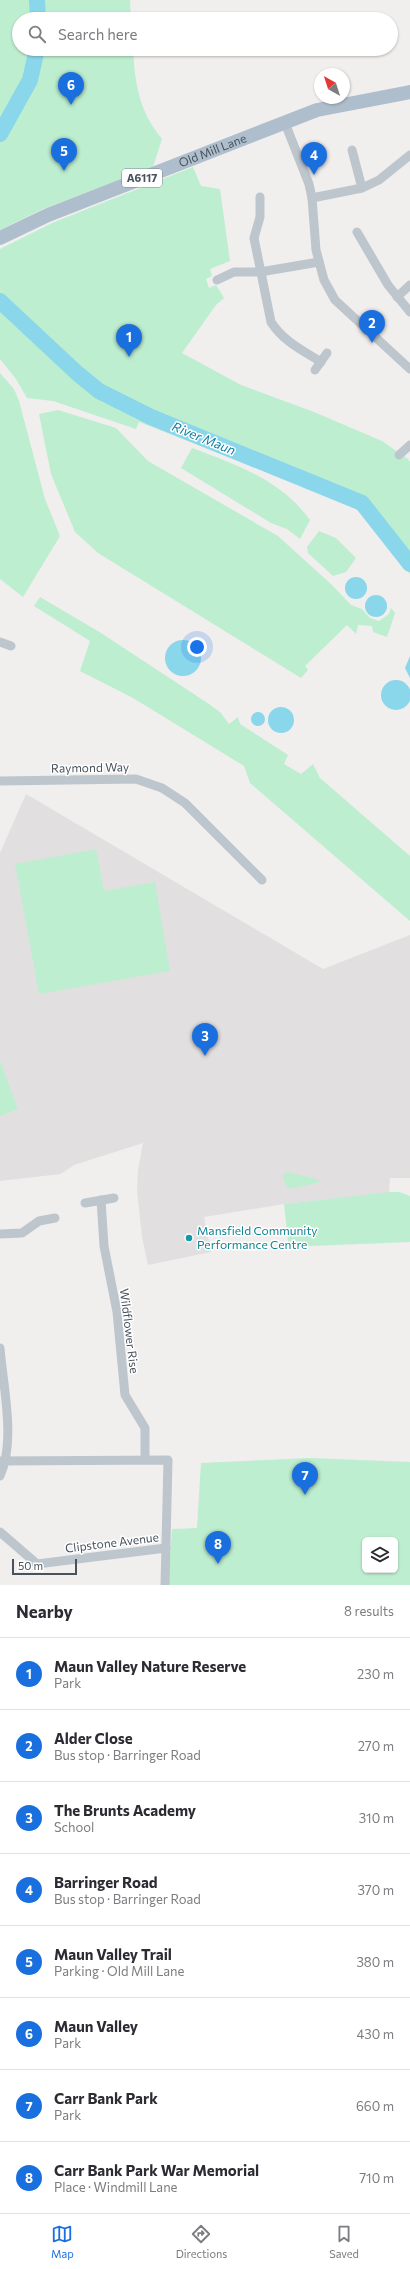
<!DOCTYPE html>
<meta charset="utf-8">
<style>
:root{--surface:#fff;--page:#f2f2f3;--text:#2b2b33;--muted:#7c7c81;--line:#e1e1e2;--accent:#1a6fdf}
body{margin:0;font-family:Commissioner,sans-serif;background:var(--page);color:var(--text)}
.controls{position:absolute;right:12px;bottom:12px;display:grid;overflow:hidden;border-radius:6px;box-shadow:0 1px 3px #0004}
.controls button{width:36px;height:36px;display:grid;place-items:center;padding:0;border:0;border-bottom:1px solid var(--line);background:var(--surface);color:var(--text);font:20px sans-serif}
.compass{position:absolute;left:314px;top:68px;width:36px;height:36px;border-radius:50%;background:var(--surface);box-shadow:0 1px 3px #0004;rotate:321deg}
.scale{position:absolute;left:12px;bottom:10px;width:65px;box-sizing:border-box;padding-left:4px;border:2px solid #47525c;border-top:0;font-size:11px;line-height:14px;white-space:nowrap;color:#47525c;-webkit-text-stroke:3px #fff;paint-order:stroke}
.you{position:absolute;left:197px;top:647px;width:14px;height:14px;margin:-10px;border:3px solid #fff;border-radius:50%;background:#1a73e8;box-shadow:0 0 0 6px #1a73e833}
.badge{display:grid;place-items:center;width:26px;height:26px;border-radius:50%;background:var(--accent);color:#fff;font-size:13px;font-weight:700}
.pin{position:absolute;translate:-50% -33px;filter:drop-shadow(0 1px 2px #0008)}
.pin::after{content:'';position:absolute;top:21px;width:14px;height:12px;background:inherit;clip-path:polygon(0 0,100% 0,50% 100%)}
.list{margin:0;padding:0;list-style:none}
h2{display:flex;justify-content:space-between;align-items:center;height:52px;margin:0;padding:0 16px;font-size:17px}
h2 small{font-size:13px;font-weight:400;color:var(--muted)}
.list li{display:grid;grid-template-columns:26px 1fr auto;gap:12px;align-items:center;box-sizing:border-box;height:72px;padding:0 16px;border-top:1px solid var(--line)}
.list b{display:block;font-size:15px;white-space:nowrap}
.list p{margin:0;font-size:13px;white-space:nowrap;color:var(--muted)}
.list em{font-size:13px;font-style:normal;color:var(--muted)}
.icon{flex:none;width:22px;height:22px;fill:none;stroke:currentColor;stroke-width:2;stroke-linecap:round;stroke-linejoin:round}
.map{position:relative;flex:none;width:410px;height:1585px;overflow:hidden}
.search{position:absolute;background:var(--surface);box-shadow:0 1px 3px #0004;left:12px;right:12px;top:12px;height:44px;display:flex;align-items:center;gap:10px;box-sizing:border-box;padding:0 14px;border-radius:22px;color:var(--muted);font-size:15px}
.sheet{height:628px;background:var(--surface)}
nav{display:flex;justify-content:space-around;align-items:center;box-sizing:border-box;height:56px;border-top:1px solid var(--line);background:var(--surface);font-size:11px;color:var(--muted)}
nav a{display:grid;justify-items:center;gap:2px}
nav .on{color:var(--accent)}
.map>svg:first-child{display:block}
.education{fill:#e2dfe0}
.green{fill:#bdeed0;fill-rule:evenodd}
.water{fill:#8ad6eb}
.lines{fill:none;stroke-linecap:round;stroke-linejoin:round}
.river{stroke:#8ad6eb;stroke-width:16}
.minor{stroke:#bdc6cd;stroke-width:9}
.primary{stroke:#aebecd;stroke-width:14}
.culture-dot{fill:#0f9aa8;stroke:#fff;stroke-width:1.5}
.labels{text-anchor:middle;stroke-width:3;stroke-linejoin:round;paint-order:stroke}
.shield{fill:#fff;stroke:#7e868d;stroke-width:1}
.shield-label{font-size:11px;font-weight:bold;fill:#47525c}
.street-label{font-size:12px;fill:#47525c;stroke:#fff}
.culture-label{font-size:12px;fill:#0d838f;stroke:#fff;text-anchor:start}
.water-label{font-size:13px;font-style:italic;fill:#0d81a0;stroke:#fff}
</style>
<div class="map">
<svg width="410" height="1585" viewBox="0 0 410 1585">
<rect width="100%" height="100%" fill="#f1eeee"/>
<!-- education -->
<path class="education" d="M 26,794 L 323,969 L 410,935 L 410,1178 L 390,1178 L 389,1193 L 284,1204 L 204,1217 L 211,1252 L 148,1265 L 142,1237 L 137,1190 L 138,1170 L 143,1143 L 74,1165 L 61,1174 L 0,1181 L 0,853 Z"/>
<!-- green -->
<g class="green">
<path d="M 0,0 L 130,0 L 131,19 L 19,19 L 19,49 L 133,49 C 135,84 139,111 162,139 L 153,167 L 43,209 L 0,230 Z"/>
<path d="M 193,167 L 201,186 L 220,189 L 230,261 L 210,269 L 212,276 L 206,279 L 209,288 L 216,285 L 224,298 L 216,305 L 182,353 L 241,385 L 314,412 L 382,441 L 408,459 L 410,462 L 410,574 L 367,516 L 351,505 L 139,422 L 136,429 L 53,401 L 27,398 L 16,379 L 0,359 L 0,249 L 52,223 Z"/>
<path d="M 0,373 L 14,389 L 19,401 L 45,499 L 60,536 L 23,597 L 0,579 Z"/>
<path d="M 58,410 L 116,428 L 148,461 L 278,536 L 332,585 L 351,605 L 362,609 L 370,618 L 379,621 L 389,614 L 391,608 L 395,613 L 387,637 L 373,632 L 372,626 L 358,625 L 356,634 L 347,625 L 305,666 L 308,670 L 301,678 L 98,553 L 75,532 L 51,474 L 39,414 Z"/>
<path d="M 192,448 C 237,465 281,480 310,520 L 300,539 L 287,529 L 271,523 L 181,468 Z"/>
<path d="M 319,531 L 336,538 L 356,558 L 346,572 L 333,576 L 308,553 L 307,547 Z"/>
<path d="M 40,597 L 101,633 L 206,702 L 220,712 L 229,724 L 238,717 L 240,724 L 288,755 L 284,764 L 301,774 L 313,764 L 320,778 L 410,856 L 410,921 L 250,783 L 244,766 L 133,698 L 80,671 L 90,641 L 34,606 Z"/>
<path d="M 96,849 L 104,891 L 155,882 L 170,971 L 39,994 L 15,864 Z"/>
<path d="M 0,1061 L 18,1109 L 0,1116 Z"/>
<path d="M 288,1172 L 317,1179 L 320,1182 L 290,1189 C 285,1185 283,1180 283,1174 Z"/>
<path d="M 390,1192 L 399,1192 L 410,1196 L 410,1242 L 310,1246 L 289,1249 L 284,1204 Z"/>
<path d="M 310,1458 L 410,1462 L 410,1585 L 168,1585 L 172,1529 L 197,1528 L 201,1463 ZM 365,1540 L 395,1540 L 395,1570 L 365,1570 Z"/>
</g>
<!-- water -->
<g class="water">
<circle cx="356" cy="588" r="11"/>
<circle cx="376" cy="606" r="11"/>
<circle cx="183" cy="658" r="18"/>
<path d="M 410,656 L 410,678 L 405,668 Z"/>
<circle cx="396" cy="695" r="15"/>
<circle cx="281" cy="720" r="13"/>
<circle cx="258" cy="719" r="7"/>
</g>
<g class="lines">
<!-- river -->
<g class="river">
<path d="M 37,0 L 38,19"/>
<path d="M 0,134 L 30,80 L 37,49"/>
<path d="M 0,301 L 77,373 L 99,391 L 151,417 L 362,503 L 410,564"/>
</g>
<!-- minor -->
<g class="minor">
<path d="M 285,123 L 309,184 L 312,198 L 316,250 L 324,280 L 335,300 L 410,369"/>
<path d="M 352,150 L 362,188"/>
<path d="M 260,197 L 260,217 L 254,238 L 271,322 C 283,341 302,350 321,362"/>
<path d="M 312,198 L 362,188 L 379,180 L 410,155"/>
<path d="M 357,232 L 388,285 L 410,312"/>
<path d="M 217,280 L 234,272 L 260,272 L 319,262"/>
<path d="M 397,297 L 410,285"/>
<path d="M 315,370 L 327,353"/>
<path d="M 399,455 L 410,445"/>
<path d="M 0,642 L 11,646"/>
<path d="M 0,781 L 136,779 L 162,788 L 185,803 L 262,880"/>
<path d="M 101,1200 L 104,1246 L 117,1312 L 125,1395 L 145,1428 L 145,1459"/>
<path d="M 85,1203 L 114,1198"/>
<path d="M 0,1234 L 22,1233 L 39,1221 L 55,1218"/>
<path d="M 0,1348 C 3,1386 16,1441 0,1476"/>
<path d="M 0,1461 L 168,1460 L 165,1585"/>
<path d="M 0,1532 L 37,1564 L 166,1548"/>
</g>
<!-- primary -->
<path class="primary" id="s1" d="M 0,238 L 48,215 L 317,110 L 410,92"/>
</g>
<!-- markers -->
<circle class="culture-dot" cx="189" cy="1238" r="4"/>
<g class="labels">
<!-- shield labels -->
<rect class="shield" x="122" y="169" width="40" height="18" rx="3"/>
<g class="shield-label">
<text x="142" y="182">A6117</text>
</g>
<!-- street labels -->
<g class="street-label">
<text dy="4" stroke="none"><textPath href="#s1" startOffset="230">Old Mill Lane</textPath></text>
<text transform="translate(90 768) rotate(-1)" y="4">Raymond Way</text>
<text transform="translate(129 1331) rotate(83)" y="4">Wildflower Rise</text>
<text transform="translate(112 1543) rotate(-7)" y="4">Clipstone Avenue</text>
</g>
<!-- culture labels -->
<g class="culture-label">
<text x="197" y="1235">Mansfield Community<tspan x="197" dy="14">Performance Centre</tspan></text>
</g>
<!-- water labels -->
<g class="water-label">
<text transform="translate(204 438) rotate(22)" y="5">River Maun</text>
</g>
</g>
</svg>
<div class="controls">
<button><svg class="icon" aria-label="layers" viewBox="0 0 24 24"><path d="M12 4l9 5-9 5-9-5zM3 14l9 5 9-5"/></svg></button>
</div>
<svg class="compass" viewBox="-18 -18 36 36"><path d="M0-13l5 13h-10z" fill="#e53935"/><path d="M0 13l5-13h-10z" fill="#7c7c81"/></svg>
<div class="scale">50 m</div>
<div class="you"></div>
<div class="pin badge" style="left:129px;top:357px">1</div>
<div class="pin badge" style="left:372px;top:343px">2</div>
<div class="pin badge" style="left:205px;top:1056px">3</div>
<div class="pin badge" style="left:314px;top:175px">4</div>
<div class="pin badge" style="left:64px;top:171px">5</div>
<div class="pin badge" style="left:71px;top:105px">6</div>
<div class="pin badge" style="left:305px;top:1495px">7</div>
<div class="pin badge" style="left:218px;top:1564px">8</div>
<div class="search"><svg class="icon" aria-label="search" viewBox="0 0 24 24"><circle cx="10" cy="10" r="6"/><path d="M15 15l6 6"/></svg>Search here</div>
</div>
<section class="sheet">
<h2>Nearby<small>8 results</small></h2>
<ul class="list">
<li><span class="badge">1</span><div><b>Maun Valley Nature Reserve</b><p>Park</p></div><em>230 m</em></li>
<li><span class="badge">2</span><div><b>Alder Close</b><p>Bus stop · Barringer Road</p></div><em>270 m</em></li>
<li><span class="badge">3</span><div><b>The Brunts Academy</b><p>School</p></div><em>310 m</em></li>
<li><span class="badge">4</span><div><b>Barringer Road</b><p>Bus stop · Barringer Road</p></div><em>370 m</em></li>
<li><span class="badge">5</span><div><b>Maun Valley Trail</b><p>Parking · Old Mill Lane</p></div><em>380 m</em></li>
<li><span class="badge">6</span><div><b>Maun Valley</b><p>Park</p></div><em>430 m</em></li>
<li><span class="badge">7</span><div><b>Carr Bank Park</b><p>Park</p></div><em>660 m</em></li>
<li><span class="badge">8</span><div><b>Carr Bank Park War Memorial</b><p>Place · Windmill Lane</p></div><em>710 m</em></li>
</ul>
</section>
<nav>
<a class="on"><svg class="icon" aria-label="map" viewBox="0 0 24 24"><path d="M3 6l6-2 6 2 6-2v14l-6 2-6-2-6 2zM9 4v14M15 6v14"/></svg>Map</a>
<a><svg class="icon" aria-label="directions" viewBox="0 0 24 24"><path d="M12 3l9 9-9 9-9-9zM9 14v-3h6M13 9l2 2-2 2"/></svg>Directions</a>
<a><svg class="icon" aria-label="saved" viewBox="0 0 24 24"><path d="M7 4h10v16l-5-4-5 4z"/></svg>Saved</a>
</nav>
